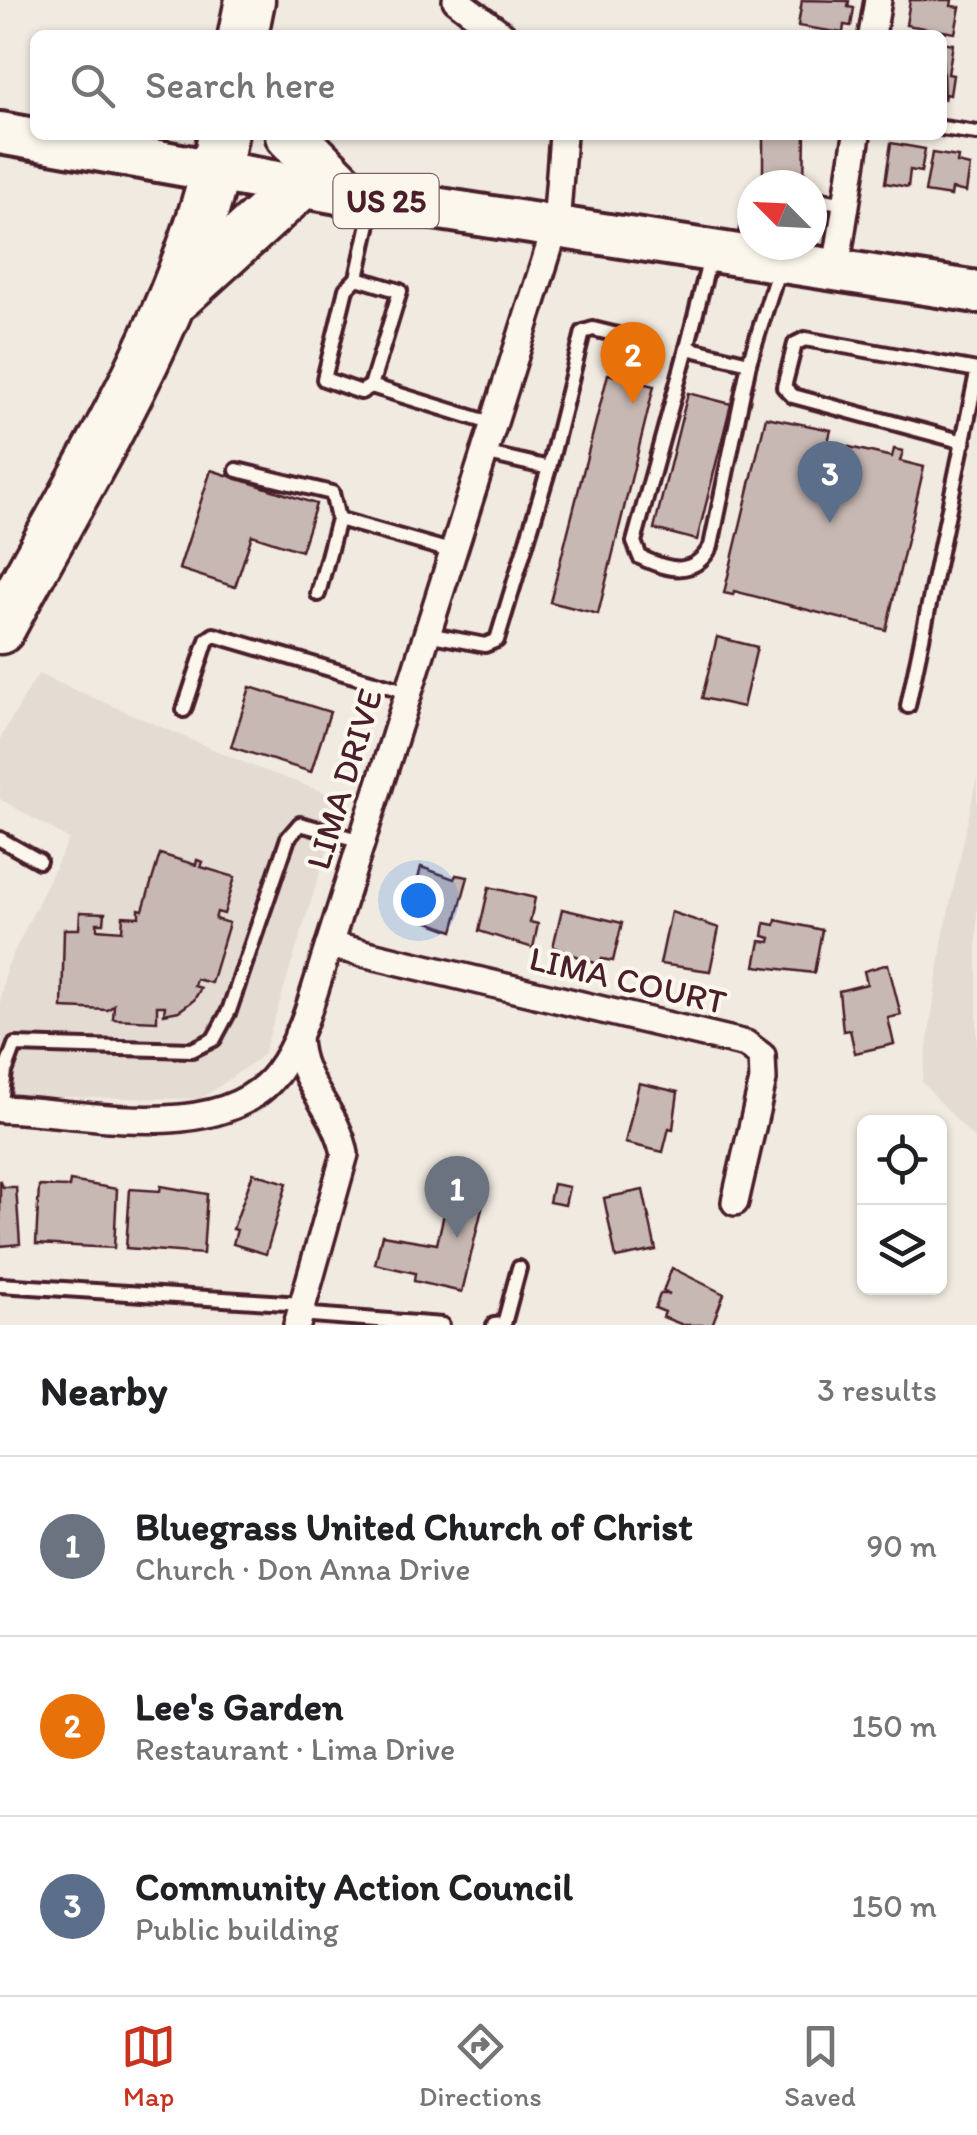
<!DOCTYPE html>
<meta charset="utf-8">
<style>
:root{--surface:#fff;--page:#f2f2f2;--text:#202124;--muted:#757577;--line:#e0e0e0;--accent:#c8321e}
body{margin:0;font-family:Itim,sans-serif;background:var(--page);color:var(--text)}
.controls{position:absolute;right:30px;bottom:30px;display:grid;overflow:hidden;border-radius:15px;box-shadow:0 2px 8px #0004}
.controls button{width:90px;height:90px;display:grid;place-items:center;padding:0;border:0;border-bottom:2px solid var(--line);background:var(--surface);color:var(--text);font:50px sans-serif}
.compass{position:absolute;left:737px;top:170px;width:90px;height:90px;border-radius:50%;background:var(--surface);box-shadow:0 2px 8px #0004;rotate:294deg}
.you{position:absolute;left:418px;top:900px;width:35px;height:35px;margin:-25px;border:8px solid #fff;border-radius:50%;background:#1a73e8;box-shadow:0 0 0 15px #1a73e833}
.badge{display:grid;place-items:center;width:65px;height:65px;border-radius:50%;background:var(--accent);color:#fff;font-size:32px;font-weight:700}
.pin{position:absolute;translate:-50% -82px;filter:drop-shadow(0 2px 5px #0008)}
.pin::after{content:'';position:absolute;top:52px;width:35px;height:30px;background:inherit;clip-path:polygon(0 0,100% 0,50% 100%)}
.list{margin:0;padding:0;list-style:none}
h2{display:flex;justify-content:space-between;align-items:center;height:130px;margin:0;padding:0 40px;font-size:42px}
h2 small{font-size:32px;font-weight:400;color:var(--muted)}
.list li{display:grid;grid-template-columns:65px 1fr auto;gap:30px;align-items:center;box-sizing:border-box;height:180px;padding:0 40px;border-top:2px solid var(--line)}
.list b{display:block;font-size:38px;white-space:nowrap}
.list p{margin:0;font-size:32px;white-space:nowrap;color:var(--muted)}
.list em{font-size:32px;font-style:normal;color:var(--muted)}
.icon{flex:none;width:55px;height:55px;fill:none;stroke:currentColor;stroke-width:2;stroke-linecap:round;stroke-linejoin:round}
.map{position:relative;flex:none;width:977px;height:1325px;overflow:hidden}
.search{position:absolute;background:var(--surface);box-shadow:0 2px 8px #0004;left:30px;right:30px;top:30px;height:110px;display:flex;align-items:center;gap:25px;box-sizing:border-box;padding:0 35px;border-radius:15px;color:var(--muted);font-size:38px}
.sheet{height:670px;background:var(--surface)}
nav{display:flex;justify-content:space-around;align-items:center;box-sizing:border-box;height:140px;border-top:2px solid var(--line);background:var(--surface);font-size:28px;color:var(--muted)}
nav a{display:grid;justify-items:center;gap:5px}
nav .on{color:var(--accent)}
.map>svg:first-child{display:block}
.built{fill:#e4dbd2}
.building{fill:#c8b8b3;stroke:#4a1f2b;stroke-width:2.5}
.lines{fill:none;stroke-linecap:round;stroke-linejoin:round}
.service-casing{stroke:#4a1f2b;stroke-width:20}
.minor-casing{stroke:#4a1f2b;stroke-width:32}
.primary-casing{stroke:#4a1f2b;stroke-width:48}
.motorway-casing{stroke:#4a1f2b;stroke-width:55}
.service{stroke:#fbf7ec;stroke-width:12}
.minor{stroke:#fbf7ec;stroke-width:25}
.primary{stroke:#fbf7ec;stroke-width:40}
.motorway{stroke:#fbf7ec;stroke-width:48}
.labels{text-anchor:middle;stroke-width:8;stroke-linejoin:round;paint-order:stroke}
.shield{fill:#fbf7ec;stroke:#7f6065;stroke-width:2.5}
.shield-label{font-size:32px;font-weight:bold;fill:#4a1f2b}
.street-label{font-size:35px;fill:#4a1f2b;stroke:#fbf7ec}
</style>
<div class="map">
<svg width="977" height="1325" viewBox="0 0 977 1325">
<rect width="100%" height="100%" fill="#f0eae0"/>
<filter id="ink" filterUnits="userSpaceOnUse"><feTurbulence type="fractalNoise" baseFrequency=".01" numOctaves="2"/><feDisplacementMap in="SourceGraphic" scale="20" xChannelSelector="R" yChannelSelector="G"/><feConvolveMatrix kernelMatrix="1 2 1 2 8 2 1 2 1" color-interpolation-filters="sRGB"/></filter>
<g filter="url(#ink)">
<!-- built -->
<g class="built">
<path d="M 38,674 L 252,766 L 343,799 L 263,1055 L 201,1099 L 0,1096 L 0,1002 L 6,969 L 69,839 L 0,799 L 0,739 Z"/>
<path d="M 977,777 L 977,1142 L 922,1082 L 943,938 Z"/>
</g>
<!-- building -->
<g class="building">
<path d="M 802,0 L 849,1 L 848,7 L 854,8 L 851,26 L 844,25 L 843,33 L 798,26 Z"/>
<path d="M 910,0 L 952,0 L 951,6 L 960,7 L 955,33 L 906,25 Z"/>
<path d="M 942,42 L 953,44 L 948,74 L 953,75 L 950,95 L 945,94 L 944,100 Z"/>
<path d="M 763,135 L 805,135 L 804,183 L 763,177 Z"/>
<path d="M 891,143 L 925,149 L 921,172 L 910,170 L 908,187 L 885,183 Z"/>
<path d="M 932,153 L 958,157 L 957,163 L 970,166 L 966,192 L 952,189 L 951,196 L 925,192 Z"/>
<path d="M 608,374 L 654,386 L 598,614 L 550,602 Z"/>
<path d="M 688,393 L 731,404 L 697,540 L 654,529 Z"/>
<path d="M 766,417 L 831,430 L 828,442 L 892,457 L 894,449 L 903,451 L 900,461 L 924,467 L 886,630 L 734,591 L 733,595 L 724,593 Z"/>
<path d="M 211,470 L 316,504 L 301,551 L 252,535 L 235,587 L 179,569 Z"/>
<path d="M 717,637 L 757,647 L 743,707 L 702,698 Z"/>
<path d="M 250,687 L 330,712 L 311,772 L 231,747 Z"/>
<path d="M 160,854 L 196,865 L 197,860 L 203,862 L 201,867 L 235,877 L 224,914 L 217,912 L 215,919 L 229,923 L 211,983 L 196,979 L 194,986 L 201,988 L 194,1000 L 179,1011 L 164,1014 L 165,1006 L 157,1006 L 157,1021 L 113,1019 L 114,1005 L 108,1010 L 62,1008 L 64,929 L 79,929 L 80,912 L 105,913 L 104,923 L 97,923 L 97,929 L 122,931 L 123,916 L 139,917 L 139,909 L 143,910 Z"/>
<path d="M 421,867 L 454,879 L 456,875 L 468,877 L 453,931 L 409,915 Z"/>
<path d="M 489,887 L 535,898 L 530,922 L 538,924 L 533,948 L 479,931 Z"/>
<path d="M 562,909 L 622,923 L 613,961 L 602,959 L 600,965 L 553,947 Z"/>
<path d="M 671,912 L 719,928 L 710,971 L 660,964 Z"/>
<path d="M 776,920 L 822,930 L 814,973 L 755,966 L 760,941 L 770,942 L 771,938 L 763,936 L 765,923 L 775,925 Z"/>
<path d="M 888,964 L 901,1015 L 888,1018 L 894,1044 L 855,1053 L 850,1030 L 843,1031 L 839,991 L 867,984 L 864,971 Z"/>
<path d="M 639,1083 L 678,1092 L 673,1129 L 669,1128 L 663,1152 L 625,1143 Z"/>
<path d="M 253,1173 L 287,1183 L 266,1254 L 233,1244 L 237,1230 L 233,1229 Z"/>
<path d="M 0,1180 L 3,1187 L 16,1187 L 20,1244 L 0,1246 Z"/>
<path d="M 70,1181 L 117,1189 L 114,1248 L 36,1244 L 39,1186 L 69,1187 Z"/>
<path d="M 553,1184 L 569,1187 L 565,1205 L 549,1202 Z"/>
<path d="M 161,1186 L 207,1194 L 203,1254 L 126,1248 L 130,1189 L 160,1191 Z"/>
<path d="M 450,1188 L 485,1196 L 462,1292 L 414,1281 L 415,1273 L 375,1264 L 382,1235 L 437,1244 Z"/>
<path d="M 643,1190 L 656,1250 L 616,1258 L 604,1198 Z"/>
<path d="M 672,1268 L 724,1294 L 712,1325 L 683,1325 L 663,1317 L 665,1312 L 655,1308 L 660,1294 L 670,1294 L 663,1291 Z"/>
</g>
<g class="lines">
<!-- service casing -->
<g class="service-casing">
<g id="service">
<path d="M 942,128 L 977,133"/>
<path d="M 812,198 L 846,204"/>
<path d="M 373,205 L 357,278 L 400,291 L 371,386 L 494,424"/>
<path d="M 744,252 L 752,204"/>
<path d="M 711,254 L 687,348 L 749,363 L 779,268"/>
<path d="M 357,278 L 346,289 L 324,379 L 361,392 L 371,386"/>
<path d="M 687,348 L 634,542 L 640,557 C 669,571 694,577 711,546 L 749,363"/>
<path d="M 964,442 L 793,396 L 784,387 L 795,344 L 805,339 L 977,370"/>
<path d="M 484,453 L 549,468 L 583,332 L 593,329 L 646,342"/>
<path d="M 237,470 L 332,493 L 338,519"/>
<path d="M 318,594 L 338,519 L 454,552"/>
<path d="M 427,634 L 485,645 L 497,640 L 549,468"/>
<path d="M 908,706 L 977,373"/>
<path d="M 184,710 L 207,640 L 214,635 L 408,692"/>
<path d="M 0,839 L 39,861"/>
<path d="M 0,1109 L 5,1072 L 15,1045 L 192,1050 L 214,1039 L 229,1011 L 288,838 L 300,824 L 362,841"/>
<path d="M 0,1285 L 302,1304"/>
<path d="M 299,1314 L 442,1325"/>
<path d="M 494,1325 L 504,1324 L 519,1268"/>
</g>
</g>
<!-- minor casing -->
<g class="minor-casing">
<g id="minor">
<path d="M 456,0 L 503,35"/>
<path d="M 872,35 L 878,0"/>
<path d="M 836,269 L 857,135"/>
<path d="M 329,945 L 746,1044 L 762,1056 L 763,1080 L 735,1202"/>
<path d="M 0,1109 C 81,1111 221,1147 277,1073 C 304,1037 315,987 329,945 L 556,226 L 563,135"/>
<path d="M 297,1325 L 345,1154 C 337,1109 297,1082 298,1034"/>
</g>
</g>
<!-- primary casing -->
<g class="primary-casing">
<path id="primary" d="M 0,133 L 350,195 L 977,292"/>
</g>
<!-- motorway casing -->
<g class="motorway-casing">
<g id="motorway">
<path d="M 243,35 L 250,0"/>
<path d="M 290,135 L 350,195"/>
<path d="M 178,296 L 298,187"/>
<path d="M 0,629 C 84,471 189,312 223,135"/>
</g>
</g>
<!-- service -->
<use href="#service" class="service"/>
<!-- minor -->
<use href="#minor" class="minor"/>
<!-- primary -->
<use href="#primary" class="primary"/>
<!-- motorway -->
<use href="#motorway" class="motorway"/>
</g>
</g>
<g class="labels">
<!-- shield labels -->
<rect class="shield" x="333.5" y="174" width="105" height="54" rx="8"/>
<g class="shield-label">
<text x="386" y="212">US 25</text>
</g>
<!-- street labels -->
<g class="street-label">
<text transform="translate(344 779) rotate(-73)" y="12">LIMA DRIVE</text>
<text transform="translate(628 980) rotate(13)" y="12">LIMA COURT</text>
</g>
</g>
</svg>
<div class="controls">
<button><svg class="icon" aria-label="locate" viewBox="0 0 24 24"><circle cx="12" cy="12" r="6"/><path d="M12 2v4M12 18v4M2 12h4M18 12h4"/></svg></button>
<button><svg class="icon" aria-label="layers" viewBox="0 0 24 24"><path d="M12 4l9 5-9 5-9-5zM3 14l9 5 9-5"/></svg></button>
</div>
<svg class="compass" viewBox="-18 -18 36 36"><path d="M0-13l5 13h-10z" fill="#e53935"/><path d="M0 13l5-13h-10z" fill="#757577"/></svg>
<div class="you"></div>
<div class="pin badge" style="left:457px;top:1238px;background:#6b7280">1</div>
<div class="pin badge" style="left:633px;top:404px;background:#e8710a">2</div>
<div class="pin badge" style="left:830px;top:523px;background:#5c6f8a">3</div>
<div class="search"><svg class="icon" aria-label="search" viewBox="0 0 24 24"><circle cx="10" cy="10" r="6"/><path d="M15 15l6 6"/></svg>Search here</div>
</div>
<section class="sheet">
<h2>Nearby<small>3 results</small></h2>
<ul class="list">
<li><span class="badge" style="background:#6b7280">1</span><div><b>Bluegrass United Church of Christ</b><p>Church · Don Anna Drive</p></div><em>90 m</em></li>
<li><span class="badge" style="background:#e8710a">2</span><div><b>Lee's Garden</b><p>Restaurant · Lima Drive</p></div><em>150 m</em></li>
<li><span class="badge" style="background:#5c6f8a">3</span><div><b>Community Action Council</b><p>Public building</p></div><em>150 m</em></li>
</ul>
</section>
<nav>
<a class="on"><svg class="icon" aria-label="map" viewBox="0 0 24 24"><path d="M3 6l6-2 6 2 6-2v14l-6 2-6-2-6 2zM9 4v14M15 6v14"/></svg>Map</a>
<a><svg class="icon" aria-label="directions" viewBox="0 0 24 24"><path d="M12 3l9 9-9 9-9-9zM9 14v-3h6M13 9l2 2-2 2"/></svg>Directions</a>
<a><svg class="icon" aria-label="saved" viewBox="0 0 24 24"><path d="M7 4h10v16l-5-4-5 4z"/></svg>Saved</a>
</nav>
